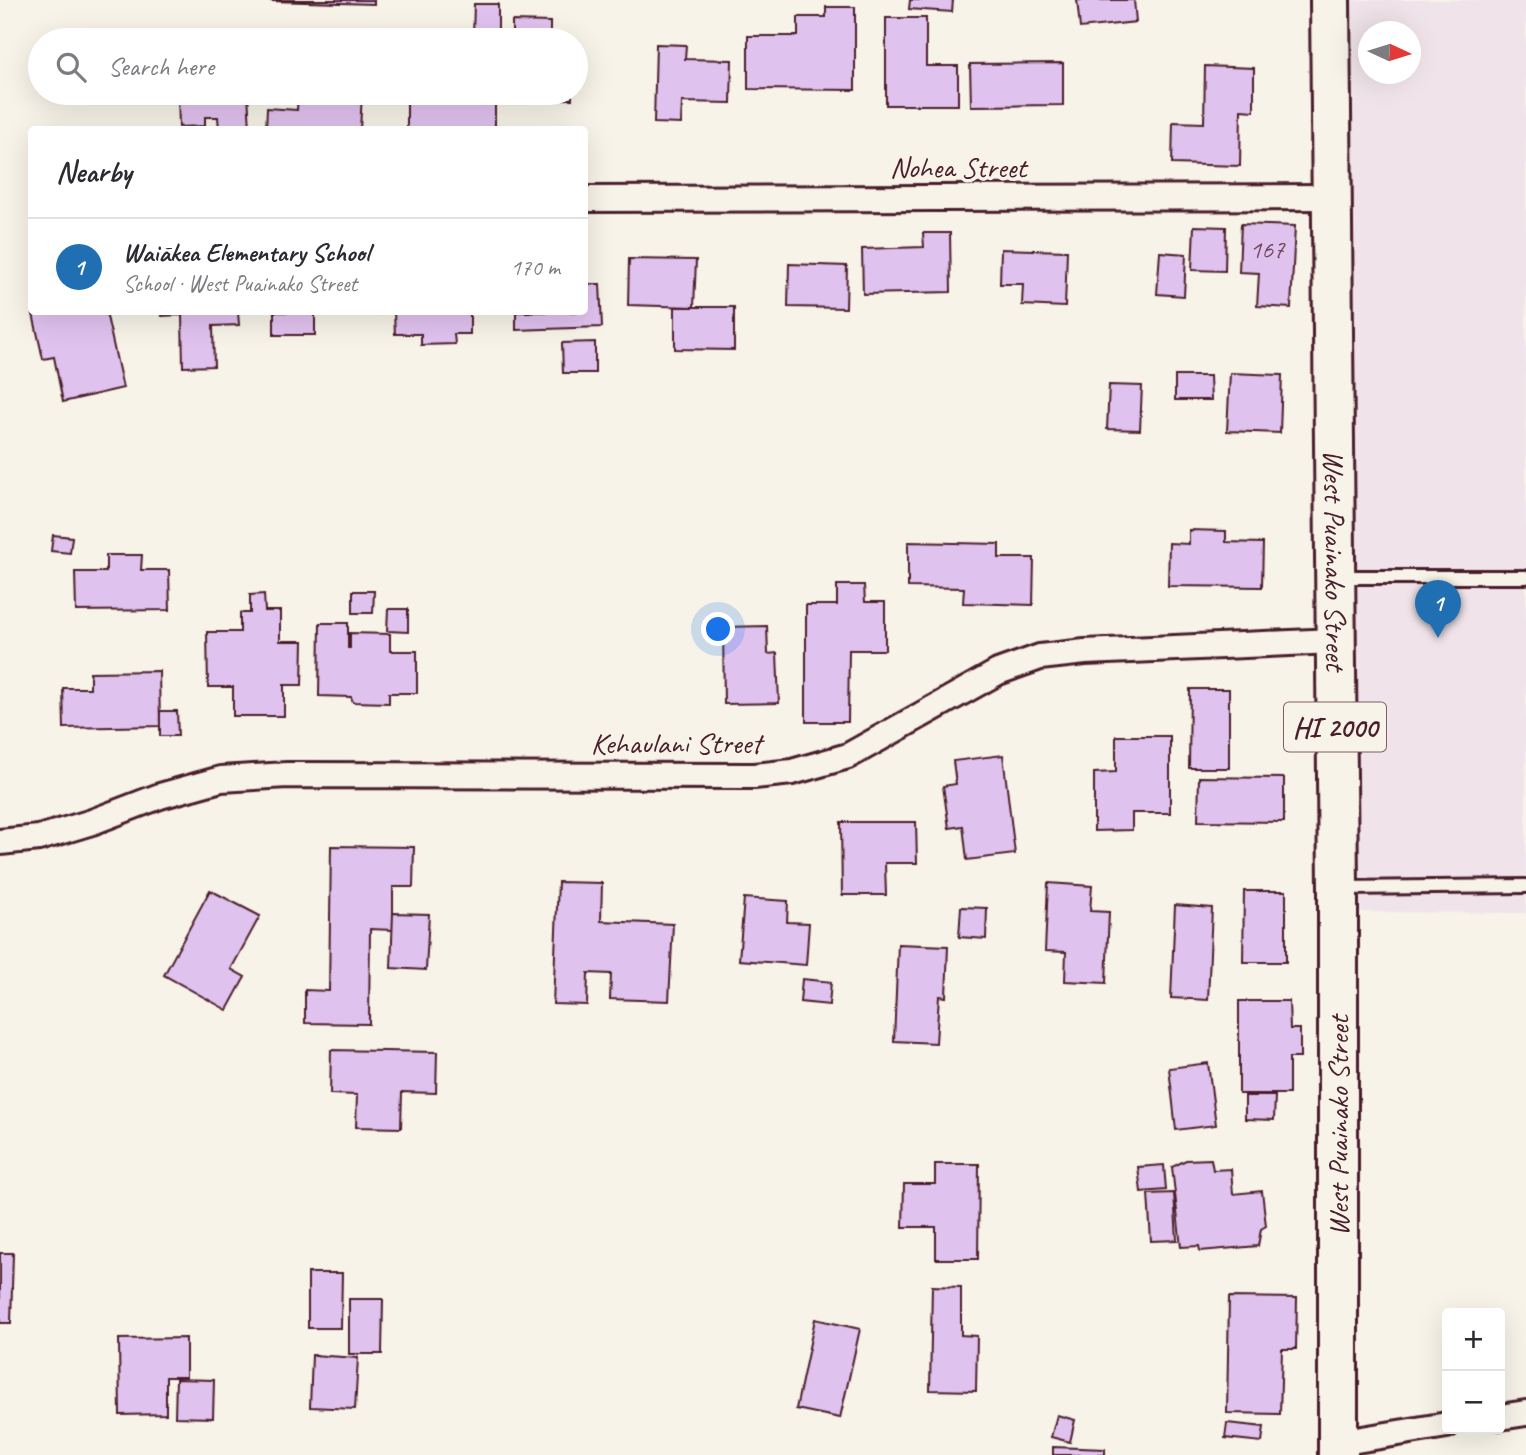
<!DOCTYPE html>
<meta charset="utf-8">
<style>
:root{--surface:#fff;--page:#f2f2f3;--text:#2b2b33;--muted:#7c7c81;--line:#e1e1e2;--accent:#1f6fb2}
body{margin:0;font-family:Caveat,sans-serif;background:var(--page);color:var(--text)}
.controls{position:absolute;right:21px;bottom:21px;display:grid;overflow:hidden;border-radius:7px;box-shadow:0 7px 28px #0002}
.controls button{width:63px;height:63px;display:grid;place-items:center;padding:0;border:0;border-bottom:2px solid var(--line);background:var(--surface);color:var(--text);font:35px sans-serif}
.compass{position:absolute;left:1358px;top:21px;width:63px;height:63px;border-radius:50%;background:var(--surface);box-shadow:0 7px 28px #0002;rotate:94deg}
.you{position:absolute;left:719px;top:630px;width:24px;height:24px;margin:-18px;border:5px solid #fff;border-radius:50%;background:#1a73e8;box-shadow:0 0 0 10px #1a73e833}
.badge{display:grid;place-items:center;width:46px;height:46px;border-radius:50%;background:var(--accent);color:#fff;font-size:23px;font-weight:700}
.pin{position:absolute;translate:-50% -58px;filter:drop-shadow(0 2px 4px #0008)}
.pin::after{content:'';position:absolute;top:37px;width:24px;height:21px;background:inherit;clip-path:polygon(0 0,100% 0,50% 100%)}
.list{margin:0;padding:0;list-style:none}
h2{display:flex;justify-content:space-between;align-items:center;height:91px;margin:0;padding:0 28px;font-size:30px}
h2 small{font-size:23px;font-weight:400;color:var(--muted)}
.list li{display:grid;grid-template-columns:46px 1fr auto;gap:21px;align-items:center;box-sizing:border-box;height:98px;padding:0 28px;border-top:2px solid var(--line)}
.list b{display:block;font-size:26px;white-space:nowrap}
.list p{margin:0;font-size:23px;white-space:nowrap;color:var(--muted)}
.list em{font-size:23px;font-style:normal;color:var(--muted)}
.icon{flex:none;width:38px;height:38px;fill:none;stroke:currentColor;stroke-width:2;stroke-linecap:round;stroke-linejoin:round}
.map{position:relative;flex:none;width:1526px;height:1455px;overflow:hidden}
.search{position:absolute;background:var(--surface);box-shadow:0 7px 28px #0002;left:28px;top:28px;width:560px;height:77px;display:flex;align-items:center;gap:18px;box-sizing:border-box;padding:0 24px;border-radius:38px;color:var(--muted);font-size:26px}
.panel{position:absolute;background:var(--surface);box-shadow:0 7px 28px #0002;left:28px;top:126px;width:560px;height:189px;border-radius:7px}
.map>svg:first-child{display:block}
.built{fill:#f0e4ea;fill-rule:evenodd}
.building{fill:#e0c2ef;stroke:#4a1f2b;stroke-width:2}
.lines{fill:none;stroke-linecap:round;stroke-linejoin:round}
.service-casing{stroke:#4a1f2b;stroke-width:18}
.minor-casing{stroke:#4a1f2b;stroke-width:30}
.trunk-casing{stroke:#4a1f2b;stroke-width:44}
.service{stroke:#f7f3e8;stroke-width:12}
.minor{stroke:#f7f3e8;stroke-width:24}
.trunk{stroke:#f7f3e8;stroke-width:38}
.labels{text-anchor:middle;stroke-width:7;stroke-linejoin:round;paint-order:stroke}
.number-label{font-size:26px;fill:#70485c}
.shield{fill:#f7f3e8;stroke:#7e5f64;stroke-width:2}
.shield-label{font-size:28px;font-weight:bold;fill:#4a1f2b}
.street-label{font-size:30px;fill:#4a1f2b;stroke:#f7f3e8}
</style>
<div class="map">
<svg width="1526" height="1455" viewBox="0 0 1526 1455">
<rect width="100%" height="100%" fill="#f7f3e8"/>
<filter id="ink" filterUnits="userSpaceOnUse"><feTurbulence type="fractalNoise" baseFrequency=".0143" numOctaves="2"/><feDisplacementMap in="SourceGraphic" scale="14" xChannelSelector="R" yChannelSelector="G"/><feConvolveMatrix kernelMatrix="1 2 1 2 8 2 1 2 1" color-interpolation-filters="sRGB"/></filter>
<g filter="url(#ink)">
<!-- built -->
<path class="built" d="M 1350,0 L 1526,0 L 1526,913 L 1352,912 L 1348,363 ZM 1368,32 L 1410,32 L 1410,74 L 1368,74 Z"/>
<!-- building -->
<g class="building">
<path d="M 271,0 L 374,0 L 374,4 L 271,1 Z"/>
<path d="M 910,0 L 953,0 L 952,12 L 909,9 Z"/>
<path d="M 1077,0 L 1134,0 L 1136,22 L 1080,28 Z"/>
<path d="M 474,4 L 498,4 L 498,37 L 473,36 Z"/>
<path d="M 826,7 L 855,7 L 855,90 L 748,89 L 748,36 L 798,36 L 798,17 L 826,17 Z"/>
<path d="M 886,18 L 926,18 L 926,66 L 958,66 L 958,105 L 886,105 Z"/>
<path d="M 512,21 L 550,22 L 550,40 L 512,40 Z"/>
<path d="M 656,44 L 686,45 L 685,59 L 732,60 L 731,103 L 682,102 L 681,124 L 654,123 Z"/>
<path d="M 1063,63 L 1063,105 L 971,106 L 970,64 Z"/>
<path d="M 1205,66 L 1254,68 L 1254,111 L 1241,110 L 1240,166 L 1172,164 L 1173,122 L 1204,123 Z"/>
<path d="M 178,93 L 248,93 L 250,129 L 219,130 L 218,117 L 205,117 L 205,126 L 179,127 Z"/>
<path d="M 298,93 L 362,93 L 360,130 L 266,129 L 267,108 L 297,110 Z"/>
<rect x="407" y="93" width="88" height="37"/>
<rect x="511" y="93" width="61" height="6"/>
<path d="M 1241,224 L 1295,226 L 1291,308 L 1257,306 L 1259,273 L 1239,272 Z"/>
<path d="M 1194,226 L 1226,227 L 1225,271 L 1192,270 Z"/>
<path d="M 923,233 L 950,233 L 951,292 L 863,294 L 862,249 L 924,247 Z"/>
<path d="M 1001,249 L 1067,251 L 1065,307 L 1022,305 L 1023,284 L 1000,284 Z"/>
<path d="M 1160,252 L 1186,254 L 1184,296 L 1157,294 Z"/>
<path d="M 629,259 L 696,260 L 694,307 L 628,305 Z"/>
<path d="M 789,264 L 847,266 L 846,308 L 788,307 Z"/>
<path d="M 584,284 L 600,284 L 602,327 L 516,330 L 516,312 L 584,312 Z"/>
<path d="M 675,307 L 734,307 L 734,350 L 675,349 Z"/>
<path d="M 43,312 L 106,312 L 123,388 L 63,402 L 54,357 L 43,359 L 33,314 Z"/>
<path d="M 161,312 L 238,312 L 239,325 L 213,326 L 214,366 L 183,367 L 182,315 L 162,316 Z"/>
<rect x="274" y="312" width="41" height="23"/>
<path d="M 337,312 L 379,312 L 379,314 L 337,315 Z"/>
<path d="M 394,312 L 470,312 L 470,334 L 454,334 L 455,344 L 421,345 L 421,334 L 395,334 Z"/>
<path d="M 595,342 L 595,373 L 563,373 L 562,343 Z"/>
<path d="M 1230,373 L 1282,375 L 1280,433 L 1227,431 Z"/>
<path d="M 1175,376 L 1210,376 L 1211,400 L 1175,400 Z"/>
<path d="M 1109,385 L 1142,386 L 1140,430 L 1107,429 Z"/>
<path d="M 1189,530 L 1226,531 L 1226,542 L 1263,543 L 1262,587 L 1168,586 L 1169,543 L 1189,544 Z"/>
<path d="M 53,535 L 72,537 L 70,553 L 51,551 Z"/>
<path d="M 908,542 L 999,544 L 999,558 L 1034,558 L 1033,605 L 963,603 L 964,588 L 908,587 Z"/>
<path d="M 106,555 L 142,555 L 141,570 L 169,570 L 170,610 L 76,611 L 75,572 L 106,572 Z"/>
<path d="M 837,585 L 864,585 L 865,602 L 885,602 L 885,650 L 849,650 L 848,722 L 806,722 L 806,605 L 837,605 Z"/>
<path d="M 353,591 L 374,591 L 373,613 L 353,613 Z"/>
<path d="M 264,594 L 265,611 L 280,611 L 280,641 L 303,641 L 302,685 L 284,685 L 284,716 L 233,716 L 233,687 L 208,687 L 207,632 L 240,632 L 240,613 L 250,613 L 250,595 Z"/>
<path d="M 388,609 L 408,609 L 408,632 L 387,631 Z"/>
<path d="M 320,623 L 348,623 L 348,648 L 350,648 L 350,633 L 390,634 L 390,651 L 417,651 L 417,693 L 389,693 L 389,703 L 353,702 L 351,697 L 319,696 Z"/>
<path d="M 767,626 L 768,654 L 777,653 L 779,703 L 724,704 L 723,627 Z"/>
<path d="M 159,671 L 160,726 L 64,728 L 63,688 L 90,688 L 90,672 Z"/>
<path d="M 1190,689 L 1229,689 L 1229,768 L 1189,768 Z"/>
<path d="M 160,711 L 177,711 L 178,736 L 160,736 Z"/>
<path d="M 1116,736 L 1170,736 L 1170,813 L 1132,813 L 1132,830 L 1094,831 L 1094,773 L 1116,772 Z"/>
<path d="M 1003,755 L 1015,854 L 967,860 L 963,826 L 949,828 L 943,786 L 956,784 L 953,761 Z"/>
<path d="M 1199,777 L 1284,778 L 1284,822 L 1198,821 Z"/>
<path d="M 841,822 L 916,822 L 917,863 L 885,863 L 886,895 L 842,895 Z"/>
<path d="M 331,846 L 414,847 L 413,887 L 393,887 L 393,930 L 370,929 L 369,1024 L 305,1023 L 305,990 L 329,991 Z"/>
<path d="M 558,882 L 602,883 L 601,921 L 673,924 L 669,1001 L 610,999 L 611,974 L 588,973 L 587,1005 L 553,1004 Z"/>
<path d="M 1048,883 L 1092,886 L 1090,911 L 1109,912 L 1106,983 L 1065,981 L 1066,952 L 1045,951 Z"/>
<path d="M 210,890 L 260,916 L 231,969 L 245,977 L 227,1010 L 164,975 Z"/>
<path d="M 1244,891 L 1286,891 L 1286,962 L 1243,962 Z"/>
<path d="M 744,898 L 788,901 L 787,922 L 809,923 L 806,965 L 739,960 Z"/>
<path d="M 1175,905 L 1212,908 L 1208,1000 L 1171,998 Z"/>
<path d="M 961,907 L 987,908 L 986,939 L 959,937 Z"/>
<path d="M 393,913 L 429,914 L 426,970 L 391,968 Z"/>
<path d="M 898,944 L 948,946 L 946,997 L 939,996 L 936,1043 L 894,1041 Z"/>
<path d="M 802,979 L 831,982 L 829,1005 L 800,1002 Z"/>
<path d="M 1239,1001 L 1289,1001 L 1290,1029 L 1300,1029 L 1300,1058 L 1289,1058 L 1289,1094 L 1239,1094 Z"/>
<path d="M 331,1050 L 437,1052 L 436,1093 L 402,1092 L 401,1128 L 356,1127 L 357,1095 L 330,1094 Z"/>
<path d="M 1208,1063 L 1216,1125 L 1176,1130 L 1169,1068 Z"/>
<path d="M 1245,1096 L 1275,1096 L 1274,1120 L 1245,1119 Z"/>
<path d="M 1211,1159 L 1213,1170 L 1231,1169 L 1233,1194 L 1262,1191 L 1266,1226 L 1261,1229 L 1258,1246 L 1200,1251 L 1199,1246 L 1181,1247 L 1172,1167 L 1186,1160 Z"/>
<path d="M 935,1164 L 979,1164 L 978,1259 L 936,1259 L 936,1227 L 903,1227 L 904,1184 L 935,1184 Z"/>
<path d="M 1164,1165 L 1166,1190 L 1141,1192 L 1138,1167 Z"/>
<path d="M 1174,1193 L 1177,1240 L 1151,1241 L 1148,1194 Z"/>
<path d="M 0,1253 L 13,1253 L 11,1323 L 0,1323 Z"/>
<path d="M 308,1273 L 342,1273 L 341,1328 L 308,1328 Z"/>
<path d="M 932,1286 L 961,1287 L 961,1335 L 977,1336 L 976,1391 L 930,1390 Z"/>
<path d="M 1229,1297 L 1297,1298 L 1296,1349 L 1282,1349 L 1280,1414 L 1227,1413 Z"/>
<path d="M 349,1299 L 383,1299 L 382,1354 L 349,1354 Z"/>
<path d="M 815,1319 L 860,1329 L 840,1418 L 796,1409 Z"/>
<path d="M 186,1338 L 186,1377 L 166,1377 L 166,1414 L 120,1415 L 119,1339 Z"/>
<path d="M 312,1355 L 358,1358 L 355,1409 L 310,1407 Z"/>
<path d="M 176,1379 L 214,1380 L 213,1418 L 175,1417 Z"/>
<path d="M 1057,1415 L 1075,1420 L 1070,1442 L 1051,1437 Z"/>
<path d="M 1227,1423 L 1264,1427 L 1262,1442 L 1225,1438 Z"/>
<path d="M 1053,1447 L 1105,1449 L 1105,1455 L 1053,1455 Z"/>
</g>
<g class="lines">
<!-- service casing -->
<g class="service-casing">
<g id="service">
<path d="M 1337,577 L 1526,577"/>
<path d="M 1342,888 L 1526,886"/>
</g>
</g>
<!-- minor casing -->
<g class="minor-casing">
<g id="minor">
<path d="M 584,199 L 1332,197"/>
<path d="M 0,842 L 39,838 L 92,822 L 160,796 L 221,779 L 287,775 L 754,776 L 792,772 L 848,756 L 998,672 L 1040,657 L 1085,652 L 1334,641"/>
<path d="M 1500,1417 L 1526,1413"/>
<path d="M 1338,1443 L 1447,1425"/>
</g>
</g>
<!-- trunk casing -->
<g class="trunk-casing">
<g id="trunk">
<path id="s1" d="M 1330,0 L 1338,888 L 1338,1455"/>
</g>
</g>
<!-- service -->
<use href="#service" class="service"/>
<!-- minor -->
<use href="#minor" class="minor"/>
<!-- trunk -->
<use href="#trunk" class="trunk"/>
</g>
</g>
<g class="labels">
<!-- number labels -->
<g class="number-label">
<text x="1267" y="258">167</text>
</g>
<!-- shield labels -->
<rect class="shield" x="1284" y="702.5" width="102" height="49" rx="5"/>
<g class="shield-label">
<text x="1335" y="737">HI 2000</text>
</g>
<!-- street labels -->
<g class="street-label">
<text x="958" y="177">Nohea Street</text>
<text dy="10" stroke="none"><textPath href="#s1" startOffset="560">West Puainako Street</textPath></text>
<text x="676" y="753">Kehaulani Street</text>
<text transform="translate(1338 1126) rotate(-90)" y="10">West Puainako Street</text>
</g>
</g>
</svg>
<div class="controls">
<button>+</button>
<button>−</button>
</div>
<svg class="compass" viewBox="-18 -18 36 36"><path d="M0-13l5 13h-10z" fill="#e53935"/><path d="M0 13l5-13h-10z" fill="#7c7c81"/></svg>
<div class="you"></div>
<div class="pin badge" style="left:1438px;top:638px">1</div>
<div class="search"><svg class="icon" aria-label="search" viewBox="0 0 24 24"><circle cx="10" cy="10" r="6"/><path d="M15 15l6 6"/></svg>Search here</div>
<section class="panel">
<h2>Nearby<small></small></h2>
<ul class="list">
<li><span class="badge">1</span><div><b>Waiākea Elementary School</b><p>School · West Puainako Street</p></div><em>170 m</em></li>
</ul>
</section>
</div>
